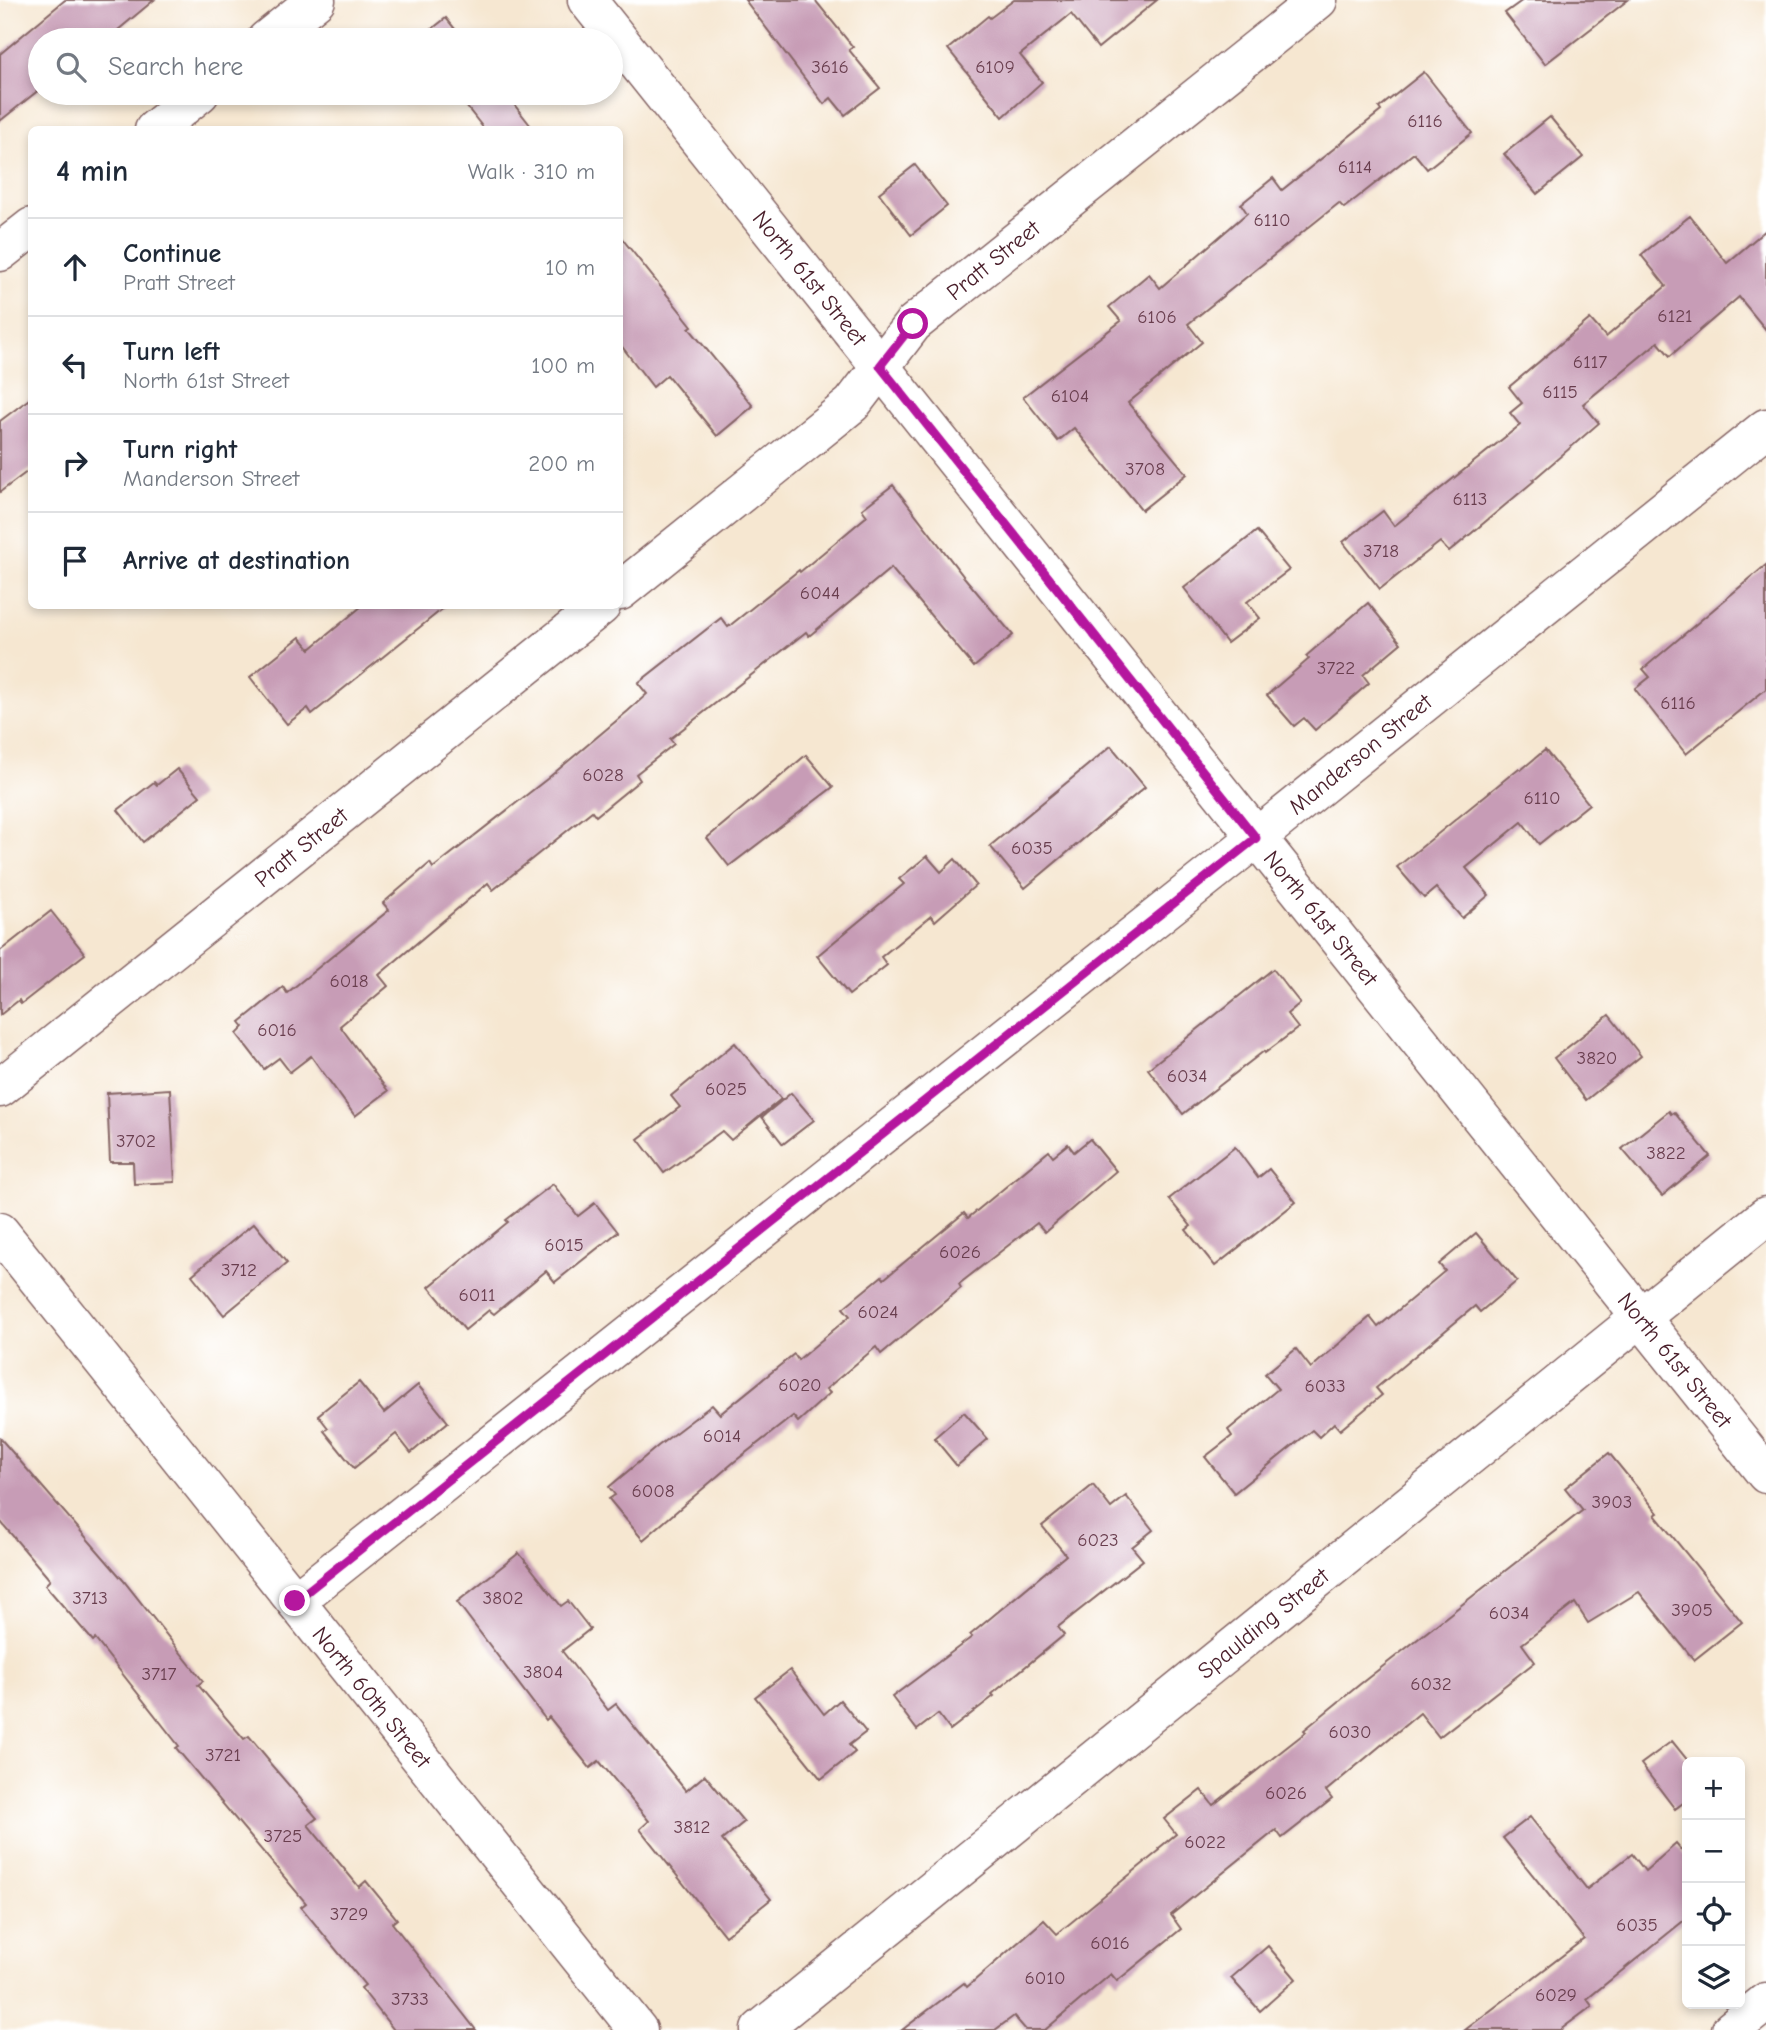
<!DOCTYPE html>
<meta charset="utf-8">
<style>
:root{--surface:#fff;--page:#f6f6f7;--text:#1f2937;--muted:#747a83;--line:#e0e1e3}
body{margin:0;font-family:"Comic Neue",sans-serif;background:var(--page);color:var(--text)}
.controls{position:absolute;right:21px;bottom:21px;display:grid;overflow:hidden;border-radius:10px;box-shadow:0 4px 10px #0003}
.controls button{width:63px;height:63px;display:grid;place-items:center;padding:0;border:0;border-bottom:2px solid var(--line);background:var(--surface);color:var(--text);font:35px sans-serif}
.stop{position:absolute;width:21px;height:21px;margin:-16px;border:5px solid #b5179e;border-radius:50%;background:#fff}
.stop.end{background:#b5179e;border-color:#fff;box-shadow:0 2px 7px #0008}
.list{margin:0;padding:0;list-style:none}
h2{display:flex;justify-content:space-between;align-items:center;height:91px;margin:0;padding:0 28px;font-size:30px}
h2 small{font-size:23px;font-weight:400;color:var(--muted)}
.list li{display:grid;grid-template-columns:46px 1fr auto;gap:21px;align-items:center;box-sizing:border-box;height:98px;padding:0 28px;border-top:2px solid var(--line)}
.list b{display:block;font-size:26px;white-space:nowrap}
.list p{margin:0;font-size:23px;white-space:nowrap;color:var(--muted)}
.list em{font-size:23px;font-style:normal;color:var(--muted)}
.icon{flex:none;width:38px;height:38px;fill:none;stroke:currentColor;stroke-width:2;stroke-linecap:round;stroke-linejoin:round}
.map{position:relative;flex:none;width:1766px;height:2030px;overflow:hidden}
.search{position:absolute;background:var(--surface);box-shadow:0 4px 10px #0003;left:28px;top:28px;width:595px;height:77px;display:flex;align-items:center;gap:18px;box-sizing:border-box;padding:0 24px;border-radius:38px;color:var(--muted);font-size:26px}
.panel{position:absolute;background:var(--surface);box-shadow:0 4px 10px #0003;left:28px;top:126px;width:595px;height:483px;border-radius:10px}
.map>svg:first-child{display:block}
.building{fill:#c79cb6}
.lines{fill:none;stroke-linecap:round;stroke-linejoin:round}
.street-casing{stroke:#866565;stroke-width:41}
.secondary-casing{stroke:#866565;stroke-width:41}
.street{stroke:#fff;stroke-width:38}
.secondary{stroke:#fff;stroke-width:38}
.route{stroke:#b5179e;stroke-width:9}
.labels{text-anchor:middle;stroke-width:7;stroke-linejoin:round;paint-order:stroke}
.number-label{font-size:19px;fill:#693e4e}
.street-label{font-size:23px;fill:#4a1f2b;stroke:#fff}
</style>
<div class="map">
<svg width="1766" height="2030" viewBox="0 0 1766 2030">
<rect width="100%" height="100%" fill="#fff"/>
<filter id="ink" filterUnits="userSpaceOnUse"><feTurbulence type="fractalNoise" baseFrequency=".0143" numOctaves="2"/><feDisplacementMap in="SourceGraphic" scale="14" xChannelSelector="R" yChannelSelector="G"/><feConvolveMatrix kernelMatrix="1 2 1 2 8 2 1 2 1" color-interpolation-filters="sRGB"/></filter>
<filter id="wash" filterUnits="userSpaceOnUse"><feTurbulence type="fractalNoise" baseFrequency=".00686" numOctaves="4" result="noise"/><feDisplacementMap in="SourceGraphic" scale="28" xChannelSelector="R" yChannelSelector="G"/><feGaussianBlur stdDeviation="1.57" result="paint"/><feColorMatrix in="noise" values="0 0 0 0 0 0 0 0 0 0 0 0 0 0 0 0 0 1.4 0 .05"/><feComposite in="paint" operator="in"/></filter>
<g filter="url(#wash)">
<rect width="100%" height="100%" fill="#f6e7d1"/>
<g id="blocks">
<!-- building -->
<g class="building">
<path d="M 65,0 L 154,0 L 106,40 L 40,40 L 40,89 L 0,121 L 0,54 Z"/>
<path d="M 745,0 L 815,0 L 853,47 L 849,50 L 880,88 L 845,115 L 831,98 L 824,104 Z"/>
<path d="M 1014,0 L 1157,0 L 1098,48 L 1071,14 L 1020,55 L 1042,82 L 1003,117 L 948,49 L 988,16 L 990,18 Z"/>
<path d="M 1523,0 L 1628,0 L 1545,64 L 1505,13 Z"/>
<path d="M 446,18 L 464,40 L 418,40 Z"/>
<path d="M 1424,72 L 1472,133 L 1427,169 L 1414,153 L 1344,208 L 1339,203 L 1188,324 L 1202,342 L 1128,403 L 1187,474 L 1142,510 L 1074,428 L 1058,441 L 1023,397 L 1121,321 L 1109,307 L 1149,274 L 1160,288 L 1247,213 L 1241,204 L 1273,178 L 1282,190 L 1381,111 L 1379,108 Z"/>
<path d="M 456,93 L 505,93 L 534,130 L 485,130 Z"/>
<path d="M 1550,117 L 1583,157 L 1537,194 L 1504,154 Z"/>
<path d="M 915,165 L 947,206 L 911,235 L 879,193 Z"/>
<path d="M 1690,216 L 1727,263 L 1766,230 L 1766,330 L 1739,297 L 1670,356 L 1658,342 L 1583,404 L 1599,423 L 1533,480 L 1534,481 L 1449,552 L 1440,542 L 1380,589 L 1343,542 L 1383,511 L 1394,526 L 1520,425 L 1510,413 L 1522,403 L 1509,387 L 1590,319 L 1606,337 L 1666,286 L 1641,255 Z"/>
<path d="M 620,236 L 692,326 L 689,328 L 753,406 L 717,436 L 667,375 L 653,387 L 620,344 Z"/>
<path d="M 32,397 L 32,468 L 0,492 L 0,421 Z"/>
<path d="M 893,485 L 964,577 L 1013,635 L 974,667 L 891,568 L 809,636 L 806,632 L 670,739 L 674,744 L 636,774 L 640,780 L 596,816 L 592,811 L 493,890 L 488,883 L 379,975 L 388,986 L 340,1026 L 388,1091 L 355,1116 L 311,1056 L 290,1072 L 279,1058 L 264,1069 L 237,1034 L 244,1027 L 240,1022 L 283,987 L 287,993 L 389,910 L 383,903 L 430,863 L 433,868 L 547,779 L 628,711 L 647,694 L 638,683 L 721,618 L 728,627 L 799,570 L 800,572 L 867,516 L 862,509 Z"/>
<path d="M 1257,531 L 1289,570 L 1247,602 L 1260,618 L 1227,643 L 1184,588 Z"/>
<path d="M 1766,565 L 1766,689 L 1686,754 L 1635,689 L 1650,677 L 1643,669 Z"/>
<path d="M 1368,603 L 1401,643 L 1363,675 L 1369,683 L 1315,730 L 1304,718 L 1294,726 L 1267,695 L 1309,659 L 1306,656 Z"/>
<path d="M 362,606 L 446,606 L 312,714 L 308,708 L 287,724 L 250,677 L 300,637 L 310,649 Z"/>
<path d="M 1111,746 L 1145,787 L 1025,888 L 990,846 Z"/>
<path d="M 1545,750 L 1589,804 L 1539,844 L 1522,822 L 1466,868 L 1489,895 L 1462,918 L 1436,888 L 1424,898 L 1397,867 L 1519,768 L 1521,770 Z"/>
<path d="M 806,755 L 833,787 L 729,866 L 707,838 Z"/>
<path d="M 177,769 L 200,796 L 143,842 L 118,810 L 154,782 L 157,785 Z"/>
<path d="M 927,856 L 941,872 L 955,859 L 976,885 L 935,921 L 931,916 L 881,957 L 887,965 L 849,995 L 817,956 L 904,884 L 899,879 Z"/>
<path d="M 51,911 L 85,954 L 21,1004 L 19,1000 L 0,1015 L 0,951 Z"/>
<path d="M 1273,969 L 1300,1003 L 1287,1014 L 1298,1028 L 1265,1053 L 1264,1051 L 1183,1114 L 1148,1069 Z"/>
<path d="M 1609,1015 L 1641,1056 L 1586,1100 L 1554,1058 Z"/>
<path d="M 735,1043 L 781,1099 L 731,1140 L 722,1131 L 664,1173 L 638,1139 L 680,1107 L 671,1096 Z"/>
<path d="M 170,1089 L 175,1182 L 134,1184 L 133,1162 L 110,1162 L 107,1093 Z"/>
<path d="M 791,1093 L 814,1120 L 783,1144 L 762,1117 Z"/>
<path d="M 1669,1111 L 1671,1114 L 1674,1112 L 1710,1156 L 1662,1196 L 1622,1149 Z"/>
<path d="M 1090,1139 L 1116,1171 L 1045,1232 L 1037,1223 L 959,1284 L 961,1288 L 881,1354 L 876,1347 L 826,1389 L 830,1393 L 798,1422 L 793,1416 L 734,1462 L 643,1540 L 609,1499 L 615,1495 L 609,1487 L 658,1446 L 712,1405 L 720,1414 L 794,1354 L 798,1360 L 850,1316 L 843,1308 L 882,1276 L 884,1279 L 964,1213 L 968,1218 L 1049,1151 L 1053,1156 L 1068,1144 L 1074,1152 Z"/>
<path d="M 1235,1147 L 1258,1178 L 1269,1169 L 1296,1202 L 1215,1266 L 1186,1230 L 1191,1226 L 1169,1199 Z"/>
<path d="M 553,1184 L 578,1216 L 595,1203 L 618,1232 L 555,1282 L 546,1271 L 494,1314 L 489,1310 L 465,1330 L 429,1287 L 508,1222 L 506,1220 Z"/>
<path d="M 254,1223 L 287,1263 L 224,1315 L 192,1275 Z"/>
<path d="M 1476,1233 L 1517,1281 L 1480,1312 L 1475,1306 L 1376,1388 L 1382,1395 L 1340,1430 L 1334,1423 L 1319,1437 L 1312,1430 L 1234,1493 L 1205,1457 L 1232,1436 L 1228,1430 L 1278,1389 L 1265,1374 L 1296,1349 L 1311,1368 L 1370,1317 L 1378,1327 L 1445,1271 L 1439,1264 Z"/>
<path d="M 359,1382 L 384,1413 L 418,1385 L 448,1422 L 411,1453 L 396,1434 L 354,1468 L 324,1431 L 328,1428 L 318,1415 Z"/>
<path d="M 964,1412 L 988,1439 L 957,1466 L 934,1438 Z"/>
<path d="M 0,1438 L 123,1580 L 203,1681 L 198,1685 L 244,1739 L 249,1736 L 269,1760 L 268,1761 L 317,1818 L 308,1825 L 359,1887 L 366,1881 L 397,1919 L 392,1923 L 476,2030 L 394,2030 L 361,1988 L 365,1985 L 301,1907 L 306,1903 L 176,1748 L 179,1746 L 95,1639 L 93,1641 L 45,1585 L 50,1580 L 0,1521 Z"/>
<path d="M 1609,1453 L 1658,1513 L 1655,1515 L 1742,1622 L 1694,1660 L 1639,1592 L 1588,1623 L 1575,1603 L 1522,1644 L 1535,1662 L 1439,1737 L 1420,1713 L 1326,1791 L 1332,1799 L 1282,1838 L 1276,1830 L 1171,1915 L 1181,1929 L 1117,1981 L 1111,1974 L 1045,2030 L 1026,2030 L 1014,2016 L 995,2030 L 902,2030 L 964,1983 L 967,1987 L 1044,1920 L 1057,1934 L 1160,1850 L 1159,1848 L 1176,1834 L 1164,1819 L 1201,1790 L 1213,1805 L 1306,1732 L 1304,1730 L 1359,1685 L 1583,1510 L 1565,1488 Z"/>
<path d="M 1093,1485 L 1111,1508 L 1126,1496 L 1153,1530 L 1132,1547 L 1143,1560 L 1058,1627 L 1064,1635 L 992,1694 L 994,1696 L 950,1730 L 938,1714 L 917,1730 L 892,1697 L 972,1637 L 970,1635 L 1066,1555 L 1042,1526 Z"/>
<path d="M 519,1553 L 561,1606 L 568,1601 L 590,1629 L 562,1651 L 608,1710 L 616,1704 L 686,1791 L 705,1775 L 744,1822 L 722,1840 L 771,1899 L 725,1936 L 640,1829 L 649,1821 L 599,1761 L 590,1768 L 549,1717 L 546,1720 L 457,1602 Z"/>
<path d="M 790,1670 L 824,1714 L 840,1700 L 866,1732 L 849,1745 L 855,1752 L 821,1779 L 755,1697 Z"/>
<path d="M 1672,1741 L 1689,1762 L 1687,1800 L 1675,1809 L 1641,1764 Z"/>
<path d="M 1530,1817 L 1587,1889 L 1632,1854 L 1645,1871 L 1676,1844 L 1687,1857 L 1687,1918 L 1587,1999 L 1592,2006 L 1560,2030 L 1465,2030 L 1584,1939 L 1503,1838 Z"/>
<path d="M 1268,1946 L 1296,1979 L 1260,2011 L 1231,1978 Z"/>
</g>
</g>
</g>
<g filter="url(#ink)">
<use href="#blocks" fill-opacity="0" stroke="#866565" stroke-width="2"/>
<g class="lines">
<!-- street casing -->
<g class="street-casing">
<g id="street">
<path d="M 587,0 L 1766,1474"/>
<path d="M 266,40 L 316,0"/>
<path d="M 154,130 L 200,93"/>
<path d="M 0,252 L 32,227"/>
<path d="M 620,591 L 852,404 L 913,324 L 1318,0"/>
<path d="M 0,1088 L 601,606"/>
<path d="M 295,1601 L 1256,838 L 1766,428"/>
<path d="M 760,2030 L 1766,1216"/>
<path d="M 1731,2030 L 1766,2002"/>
</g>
</g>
<!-- secondary casing -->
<g class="secondary-casing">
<path id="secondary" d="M 0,1232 L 638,2030"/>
</g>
<!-- street -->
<use href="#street" class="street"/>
<!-- secondary -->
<use href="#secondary" class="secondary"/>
</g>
</g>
<g class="lines" filter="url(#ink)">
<!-- route -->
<path class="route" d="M 295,1601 L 1256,838 L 880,366 L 913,324"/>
</g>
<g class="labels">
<!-- number labels -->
<g class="number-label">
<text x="830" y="73">3616</text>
<text x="995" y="73">6109</text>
<text x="1425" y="127">6116</text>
<text x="1355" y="173">6114</text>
<text x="1272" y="226">6110</text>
<text x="1675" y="322">6121</text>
<text x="1157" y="323">6106</text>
<text x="1590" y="368">6117</text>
<text x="1560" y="398">6115</text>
<text x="1070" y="402">6104</text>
<text x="1145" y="475">3708</text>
<text x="1470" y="505">6113</text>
<text x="1381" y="557">3718</text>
<text x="820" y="599">6044</text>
<text x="1336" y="674">3722</text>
<text x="1678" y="709">6116</text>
<text x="603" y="781">6028</text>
<text x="1542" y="804">6110</text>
<text x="1032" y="854">6035</text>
<text x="349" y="987">6018</text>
<text x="277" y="1036">6016</text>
<text x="1597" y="1064">3820</text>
<text x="1187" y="1082">6034</text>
<text x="726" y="1095">6025</text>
<text x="136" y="1147">3702</text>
<text x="1666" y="1159">3822</text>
<text x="564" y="1251">6015</text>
<text x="960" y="1258">6026</text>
<text x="239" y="1276">3712</text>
<text x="477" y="1301">6011</text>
<text x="878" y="1318">6024</text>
<text x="800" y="1391">6020</text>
<text x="1325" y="1392">6033</text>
<text x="722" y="1442">6014</text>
<text x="653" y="1497">6008</text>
<text x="1612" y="1508">3903</text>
<text x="1098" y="1546">6023</text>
<text x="90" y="1604">3713</text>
<text x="503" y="1604">3802</text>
<text x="1692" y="1616">3905</text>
<text x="1509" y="1619">6034</text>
<text x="543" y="1678">3804</text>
<text x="159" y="1680">3717</text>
<text x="1431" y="1690">6032</text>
<text x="1350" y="1738">6030</text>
<text x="223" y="1761">3721</text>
<text x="1286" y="1799">6026</text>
<text x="692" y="1833">3812</text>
<text x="283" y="1842">3725</text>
<text x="1205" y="1848">6022</text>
<text x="349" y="1920">3729</text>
<text x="1637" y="1931">6035</text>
<text x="1110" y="1949">6016</text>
<text x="1045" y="1984">6010</text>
<text x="1556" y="2001">6029</text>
<text x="410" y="2005">3733</text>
</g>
<!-- street labels -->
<g class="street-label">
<text transform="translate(993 260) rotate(-39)" y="8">Pratt Street</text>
<text transform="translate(810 278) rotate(51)" y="8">North 61st Street</text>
<text transform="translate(1360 754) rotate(-39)" y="8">Manderson Street</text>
<text transform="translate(301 847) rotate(-39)" y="8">Pratt Street</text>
<text transform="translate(1321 918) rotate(51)" y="8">North 61st Street</text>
<text transform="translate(1675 1360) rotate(51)" y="8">North 61st Street</text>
<text transform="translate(1263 1623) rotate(-39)" y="8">Spaulding Street</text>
<text transform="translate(372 1697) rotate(51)" y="8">North 60th Street</text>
</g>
</g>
</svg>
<div class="controls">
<button>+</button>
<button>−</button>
<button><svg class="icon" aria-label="locate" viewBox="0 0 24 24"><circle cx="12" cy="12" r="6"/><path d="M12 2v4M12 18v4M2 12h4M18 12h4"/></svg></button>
<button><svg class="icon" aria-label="layers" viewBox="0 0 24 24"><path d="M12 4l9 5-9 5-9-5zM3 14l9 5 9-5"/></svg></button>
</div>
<div class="stop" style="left:913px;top:324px"></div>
<div class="stop end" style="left:295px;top:1601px"></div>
<div class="search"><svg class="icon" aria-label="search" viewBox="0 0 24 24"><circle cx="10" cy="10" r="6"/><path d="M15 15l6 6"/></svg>Search here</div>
<section class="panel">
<h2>4 min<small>Walk · 310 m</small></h2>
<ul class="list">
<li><svg class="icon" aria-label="ahead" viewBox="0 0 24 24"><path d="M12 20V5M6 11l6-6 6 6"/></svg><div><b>Continue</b><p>Pratt Street</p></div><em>10 m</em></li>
<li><svg class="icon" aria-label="left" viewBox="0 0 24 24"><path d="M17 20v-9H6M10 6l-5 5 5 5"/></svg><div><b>Turn left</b><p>North 61st Street</p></div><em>100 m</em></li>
<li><svg class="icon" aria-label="right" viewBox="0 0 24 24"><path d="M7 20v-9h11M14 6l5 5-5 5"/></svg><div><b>Turn right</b><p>Manderson Street</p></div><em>200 m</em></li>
<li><svg class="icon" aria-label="arrive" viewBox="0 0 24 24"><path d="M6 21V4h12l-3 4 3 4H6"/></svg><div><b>Arrive at destination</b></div></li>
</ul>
</section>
</div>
